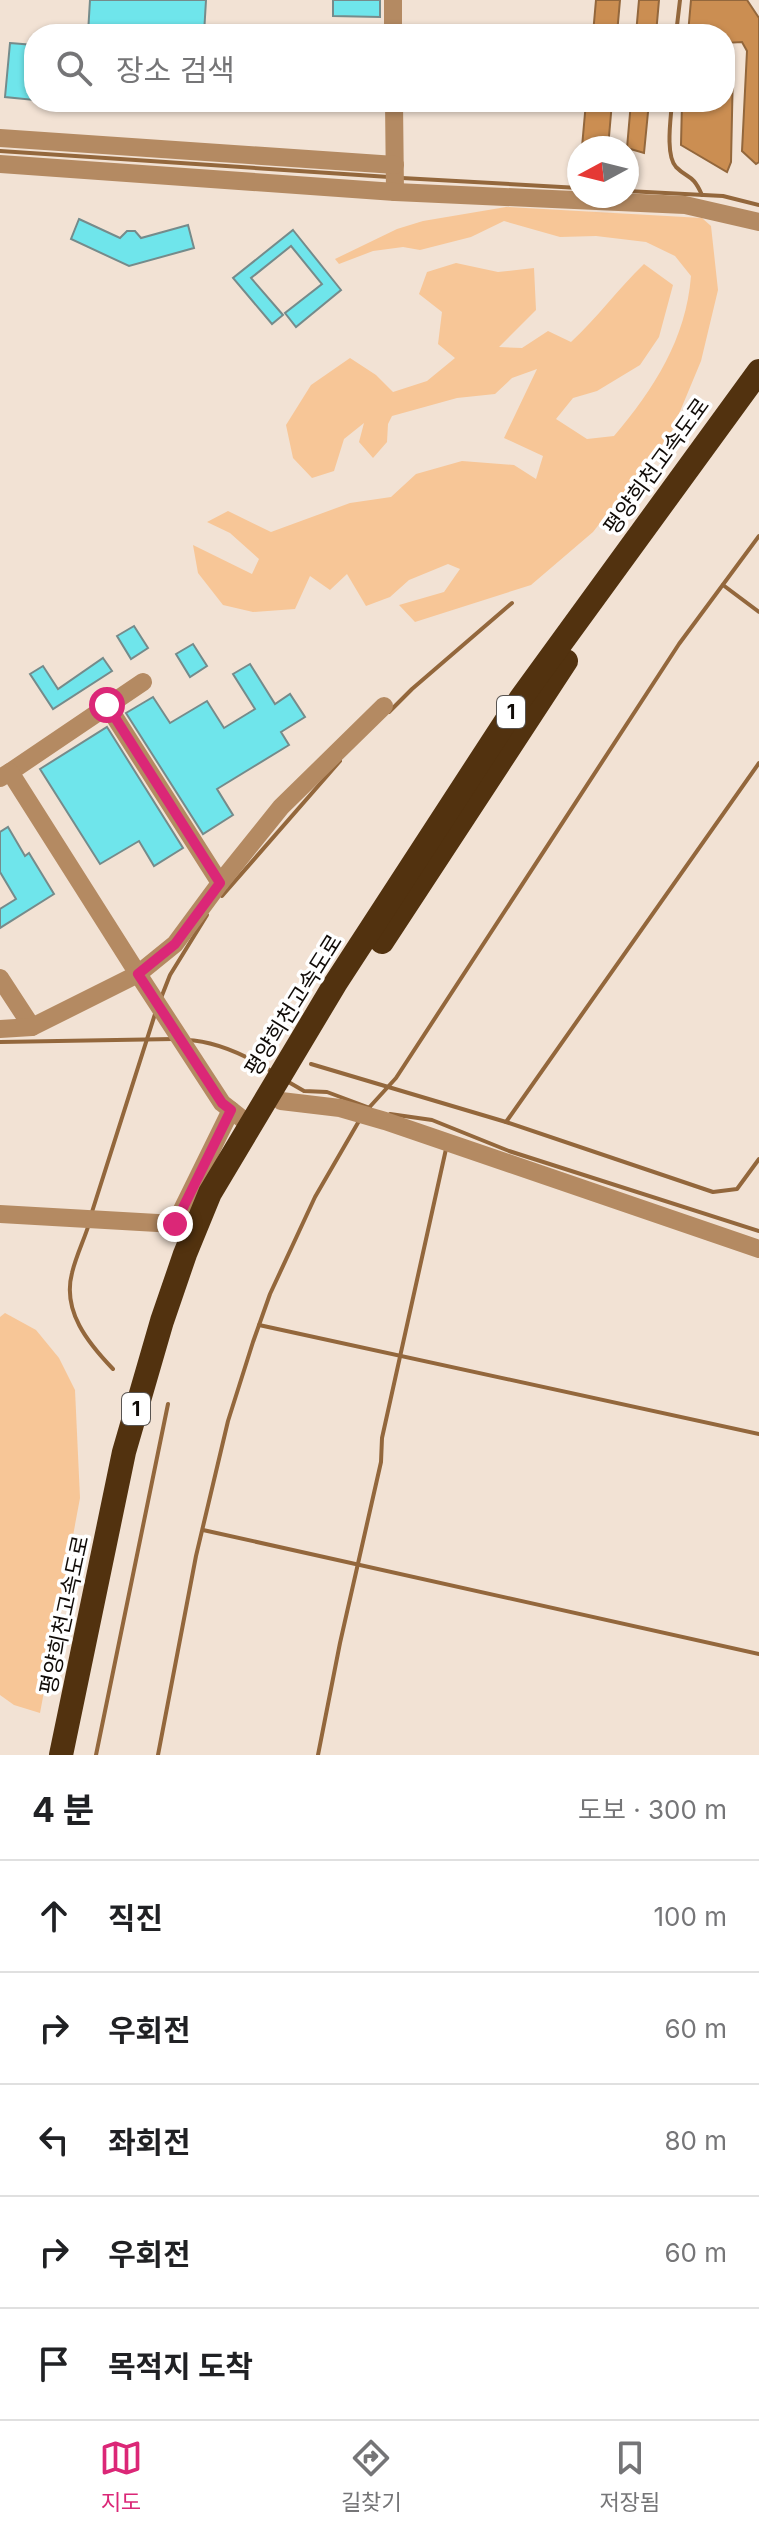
<!DOCTYPE html>
<html lang="ko">
<meta charset="utf-8">
<style>
:root{--surface:#fff;--page:#f2f2f2;--text:#202124;--muted:#757577;--line:#e0e0e0;--accent:#db2777}
body{margin:0;font-family:Inter,"Noto Sans KR",sans-serif;background:var(--page);color:var(--text)}
.compass{position:absolute;left:567px;top:136px;width:72px;height:72px;border-radius:50%;background:var(--surface);box-shadow:0 2px 6px #0004;rotate:263deg}
.stop{position:absolute;width:24px;height:24px;margin:-18px;border:6px solid #db2777;border-radius:50%;background:#fff}
.stop.end{background:#db2777;border-color:#fff;box-shadow:0 2px 8px #0008}
.list{margin:0;padding:0;list-style:none}
h2{display:flex;justify-content:space-between;align-items:center;height:104px;margin:0;padding:0 32px;font-size:34px}
h2 small{font-size:26px;font-weight:400;color:var(--muted)}
.list li{display:grid;grid-template-columns:52px 1fr auto;gap:24px;align-items:center;box-sizing:border-box;height:112px;padding:0 32px;border-top:2px solid var(--line)}
.list b{display:block;font-size:30px;white-space:nowrap}
.list em{font-size:26px;font-style:normal;color:var(--muted)}
.icon{flex:none;width:44px;height:44px;fill:none;stroke:currentColor;stroke-width:2;stroke-linecap:round;stroke-linejoin:round}
.map{position:relative;flex:none;width:759px;height:1755px;overflow:hidden}
.search{position:absolute;background:var(--surface);box-shadow:0 2px 6px #0004;left:24px;right:24px;top:24px;height:88px;display:flex;align-items:center;gap:20px;box-sizing:border-box;padding:0 28px;border-radius:32px;color:var(--muted);font-size:30px}
.sheet{height:664px;background:var(--surface)}
nav{display:flex;justify-content:space-around;align-items:center;box-sizing:border-box;height:112px;border-top:2px solid var(--line);background:var(--surface);font-size:22px;color:var(--muted)}
nav a{display:grid;justify-items:center;gap:4px}
nav .on{color:var(--accent)}
.map>svg:first-child{display:block}
.green{fill:#f7c697}
.water{fill:#cb8e52;stroke:#93673c;stroke-width:2}
.lines{fill:none;stroke-linecap:round;stroke-linejoin:round}
.stream{stroke:#93673c;stroke-width:4}
.building{fill:#6fe5eb;stroke:#758b8b;stroke-width:2}
.minor{stroke:#b48a62;stroke-width:18}
.highway{stroke:#52320f;stroke-width:24}
.route{stroke:#db2777;stroke-width:10}
.labels{text-anchor:middle;stroke-width:7;stroke-linejoin:round;paint-order:stroke}
.shield{fill:#fff;stroke:#585451;stroke-width:2}
.shield-label{font-size:20px;font-weight:bold;fill:#100b07}
.street-label{font-size:22px;fill:#100b07;stroke:#fff}
</style>
<div class="map">
<svg width="759" height="1755" viewBox="0 0 759 1755">
<rect width="100%" height="100%" fill="#f2e2d4"/>
<!-- green -->
<g class="green">
<path d="M 506,207 L 702,218 L 711,226 L 718,290 L 701,361 L 671,433 L 593,532 L 531,585 L 415,622 L 399,605 L 444,592 L 460,569 L 448,564 L 409,580 L 390,597 L 366,606 L 347,574 L 330,590 L 310,576 L 295,609 L 253,612 L 223,605 L 198,573 L 193,545 L 252,574 L 259,559 L 230,533 L 207,522 L 228,511 L 271,532 L 350,503 L 391,497 L 416,474 L 462,461 L 514,465 L 536,479 L 543,456 L 504,438 L 537,369 L 512,378 L 495,394 L 457,398 L 392,416 L 388,424 L 387,442 L 373,458 L 359,442 L 364,423 L 344,439 L 334,471 L 312,478 L 293,458 L 286,425 L 311,385 L 350,358 L 376,375 L 393,392 L 427,381 L 455,358 L 438,344 L 442,312 L 419,294 L 427,272 L 456,263 L 498,272 L 534,268 L 536,310 L 499,347 L 522,348 L 548,331 L 571,342 C 598,317 618,289 644,264 L 673,285 L 659,337 L 640,365 L 597,391 L 573,398 L 556,419 L 587,439 L 614,436 C 654,389 686,339 691,276 L 675,256 L 646,242 L 596,236 L 560,237 L 504,221 L 471,237 L 420,250 L 403,247 L 373,251 L 339,264 L 335,259 L 397,229 L 423,221 Z"/>
<path d="M 5,1313 L 36,1330 L 59,1358 L 75,1390 L 80,1498 L 40,1713 L 14,1705 L 0,1695 L 0,1317 Z"/>
</g>
<!-- water -->
<g class="water">
<path d="M 596,0 L 620,0 L 617,34 L 593,34 Z"/>
<path d="M 639,0 L 659,0 L 656,34 L 636,34 Z"/>
<path d="M 691,0 L 747,0 L 759,18 L 759,162 L 756,164 L 742,151 L 747,51 L 742,42 L 725,43 L 725,34 L 688,34 Z"/>
<path d="M 725,61 L 733,68 L 731,162 L 727,172 L 681,145 L 682,102 L 725,102 Z"/>
<path d="M 586,102 L 612,102 L 608,148 L 582,147 Z"/>
<path d="M 631,102 L 649,102 L 644,153 L 627,148 Z"/>
</g>
<g class="lines">
<!-- stream -->
<g class="stream">
<path d="M 676,34 L 680,0"/>
<path d="M 672,102 C 671,117 665,155 676,167 C 689,180 692,173 702,195"/>
<path d="M 0,151 L 389,177"/>
<path d="M 402,178 L 579,188"/>
<path d="M 627,191 L 723,196 L 759,205"/>
<path d="M 723,585 L 759,612"/>
<path d="M 389,712 L 412,689 L 512,603"/>
<path d="M 222,896 L 340,761"/>
<path d="M 161,998 L 170,975 L 207,915"/>
<path d="M 186,1040 C 215,1041 247,1056 271,1071"/>
<path d="M 0,1042 L 174,1039"/>
<path d="M 311,1064 L 506,1122 L 713,1192 L 737,1189 L 759,1159"/>
<path d="M 285,1080 L 304,1091 L 327,1092 L 370,1108"/>
<path d="M 366,1111 L 396,1078 L 679,644 L 759,536"/>
<path d="M 390,1114 L 432,1120 L 509,1151 L 759,1231"/>
<path d="M 506,1122 L 759,763"/>
<path d="M 91,1215 L 155,1014"/>
<path d="M 89,1224 C 84,1240 76,1256 72,1273 C 62,1311 88,1343 113,1369"/>
<path d="M 259,1325 L 759,1434"/>
<path d="M 203,1530 L 759,1654"/>
<path d="M 96,1755 L 168,1404"/>
<path d="M 158,1755 L 196,1556 L 228,1421 L 253,1342 L 270,1294 L 315,1197 L 359,1121"/>
<path d="M 318,1755 L 340,1643 L 381,1462 L 382,1438 L 446,1149"/>
</g>
</g>
<!-- building -->
<g class="building">
<path d="M 90,0 L 206,0 L 204,34 L 88,33 Z"/>
<path d="M 333,0 L 380,0 L 380,17 L 333,16 Z"/>
<path d="M 10,43 L 34,45 L 34,100 L 5,97 Z"/>
<path d="M 79,219 L 120,238 L 127,231 L 135,231 L 141,238 L 188,225 L 194,248 L 129,266 L 71,239 Z"/>
<path d="M 293,230 L 341,290 L 296,327 L 285,313 L 322,284 L 291,246 L 251,278 L 283,315 L 272,324 L 233,278 Z"/>
<path d="M 134,626 L 148,648 L 131,659 L 117,636 Z"/>
<path d="M 193,644 L 207,666 L 190,677 L 176,654 Z"/>
<path d="M 103,658 L 112,671 L 53,709 L 30,674 L 43,666 L 58,689 Z"/>
<path d="M 250,664 L 275,704 L 290,694 L 305,717 L 281,732 L 289,745 L 217,789 L 233,815 L 203,834 L 126,713 L 153,697 L 170,723 L 207,701 L 224,728 L 255,709 L 233,674 Z"/>
<path d="M 107,727 L 183,848 L 154,866 L 139,841 L 100,864 L 40,769 Z"/>
<path d="M 8,827 L 25,856 L 29,853 L 54,894 L 0,928 L 0,909 L 16,899 L 0,872 L 0,832 Z"/>
</g>
<g class="lines">
<!-- minor -->
<g class="minor">
<path d="M 393,0 L 393,34"/>
<path d="M 394,102 L 395,192"/>
<path d="M 0,138 L 395,165"/>
<path d="M 0,164 L 395,192 L 685,205 L 759,222"/>
<path d="M 107,705 L 220,883"/>
<path d="M 10,772 L 143,682"/>
<path d="M 0,778 L 10,772 L 138,974 L 175,944 L 220,883 L 281,807 L 384,706"/>
<path d="M 0,978 L 32,1027"/>
<path d="M 0,1029 L 32,1027 L 138,974 L 222,1103 L 250,1125"/>
<path d="M 281,1101 L 340,1108 L 385,1121 L 759,1249"/>
<path d="M 0,1214 L 175,1224 L 231,1110"/>
</g>
<!-- highway -->
<g class="highway">
<path d="M 382,942 L 566,661"/>
<path d="M 61,1755 L 124,1452 L 162,1321 L 185,1254 L 210,1193 L 335,984 L 521,698 L 759,371"/>
</g>
</g>
<g class="lines">
<!-- route -->
<path class="route" d="M 107,705 L 220,883 L 175,944 L 138,974 L 222,1103 L 231,1110 L 175,1224"/>
</g>
<g class="labels">
<!-- shield labels -->
<g class="shield">
<rect x="497" y="696" width="28" height="32" rx="6"/>
<rect x="122" y="1393" width="28" height="32" rx="6"/>
</g>
<g class="shield-label">
<text x="511" y="719">1</text>
<text x="136" y="1416">1</text>
</g>
<!-- street labels -->
<g class="street-label">
<text transform="translate(656 466) rotate(-54)" y="8">평양희천고속도로</text>
<text transform="translate(293 1005) rotate(-58)" y="8">평양희천고속도로</text>
<text transform="translate(64 1615) rotate(-78)" y="8">평양희천고속도로</text>
</g>
</g>
</svg>
<svg class="compass" viewBox="-18 -18 36 36"><path d="M0-13l5 13h-10z" fill="#e53935"/><path d="M0 13l5-13h-10z" fill="#757577"/></svg>
<div class="stop" style="left:107px;top:705px"></div>
<div class="stop end" style="left:175px;top:1224px"></div>
<div class="search"><svg class="icon" aria-label="search" viewBox="0 0 24 24"><circle cx="10" cy="10" r="6"/><path d="M15 15l6 6"/></svg>장소 검색</div>
</div>
<section class="sheet">
<h2>4 분<small>도보 · 300 m</small></h2>
<ul class="list">
<li><svg class="icon" aria-label="ahead" viewBox="0 0 24 24"><path d="M12 20V5M6 11l6-6 6 6"/></svg><div><b>직진</b></div><em>100 m</em></li>
<li><svg class="icon" aria-label="right" viewBox="0 0 24 24"><path d="M7 20v-9h11M14 6l5 5-5 5"/></svg><div><b>우회전</b></div><em>60 m</em></li>
<li><svg class="icon" aria-label="left" viewBox="0 0 24 24"><path d="M17 20v-9H6M10 6l-5 5 5 5"/></svg><div><b>좌회전</b></div><em>80 m</em></li>
<li><svg class="icon" aria-label="right" viewBox="0 0 24 24"><path d="M7 20v-9h11M14 6l5 5-5 5"/></svg><div><b>우회전</b></div><em>60 m</em></li>
<li><svg class="icon" aria-label="arrive" viewBox="0 0 24 24"><path d="M6 21V4h12l-3 4 3 4H6"/></svg><div><b>목적지 도착</b></div></li>
</ul>
</section>
<nav>
<a class="on"><svg class="icon" aria-label="map" viewBox="0 0 24 24"><path d="M3 6l6-2 6 2 6-2v14l-6 2-6-2-6 2zM9 4v14M15 6v14"/></svg>지도</a>
<a><svg class="icon" aria-label="directions" viewBox="0 0 24 24"><path d="M12 3l9 9-9 9-9-9zM9 14v-3h6M13 9l2 2-2 2"/></svg>길찾기</a>
<a><svg class="icon" aria-label="saved" viewBox="0 0 24 24"><path d="M7 4h10v16l-5-4-5 4z"/></svg>저장됨</a>
</nav>
